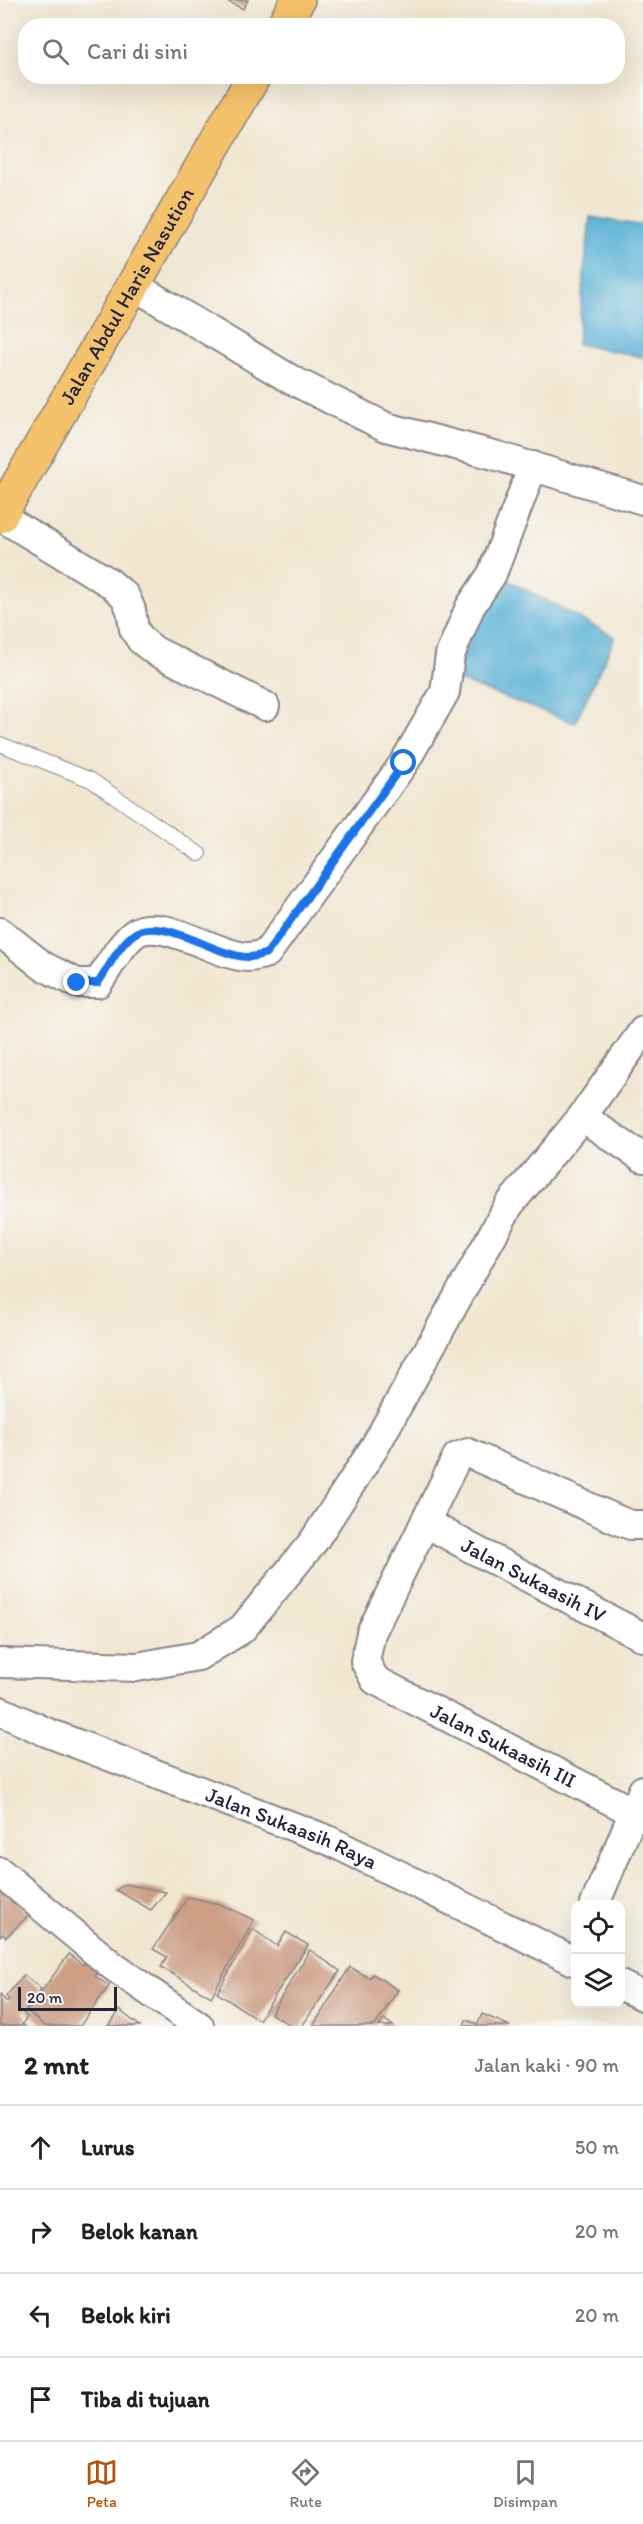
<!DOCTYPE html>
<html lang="id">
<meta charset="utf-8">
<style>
:root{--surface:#fff;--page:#f2f2f2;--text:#202124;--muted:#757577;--line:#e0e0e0;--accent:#b45309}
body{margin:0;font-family:Itim,sans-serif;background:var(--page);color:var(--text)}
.controls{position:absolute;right:18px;bottom:18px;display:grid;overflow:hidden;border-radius:12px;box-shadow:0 6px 24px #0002}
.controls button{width:54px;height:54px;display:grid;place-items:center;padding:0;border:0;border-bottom:2px solid var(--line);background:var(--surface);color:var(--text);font:30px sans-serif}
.scale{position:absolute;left:18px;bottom:15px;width:99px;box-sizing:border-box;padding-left:6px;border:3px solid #22223b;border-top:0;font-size:16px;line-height:21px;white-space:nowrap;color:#22223b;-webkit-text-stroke:4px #f6f6f2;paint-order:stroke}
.stop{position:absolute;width:18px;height:18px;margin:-14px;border:4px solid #1a73e8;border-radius:50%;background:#fff}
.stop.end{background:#1a73e8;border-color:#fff;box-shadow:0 2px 6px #0008}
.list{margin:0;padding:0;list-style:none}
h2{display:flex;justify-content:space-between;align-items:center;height:78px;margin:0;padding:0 24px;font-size:26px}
h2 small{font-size:20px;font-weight:400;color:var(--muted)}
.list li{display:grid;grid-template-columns:39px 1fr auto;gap:18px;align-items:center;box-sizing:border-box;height:84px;padding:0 24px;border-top:2px solid var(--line)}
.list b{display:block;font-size:22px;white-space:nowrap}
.list em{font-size:20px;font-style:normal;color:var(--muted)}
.icon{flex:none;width:33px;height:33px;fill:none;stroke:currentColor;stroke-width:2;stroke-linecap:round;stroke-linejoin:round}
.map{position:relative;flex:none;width:643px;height:2026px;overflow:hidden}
.search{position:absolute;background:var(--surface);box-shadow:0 6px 24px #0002;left:18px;right:18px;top:18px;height:66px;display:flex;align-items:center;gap:15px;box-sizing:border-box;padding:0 21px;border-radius:24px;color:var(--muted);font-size:22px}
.sheet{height:414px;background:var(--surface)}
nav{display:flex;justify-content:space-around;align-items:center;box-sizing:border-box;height:84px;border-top:2px solid var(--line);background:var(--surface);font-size:16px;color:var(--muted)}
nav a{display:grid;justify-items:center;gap:3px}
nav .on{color:var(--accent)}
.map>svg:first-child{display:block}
.water{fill:#59b1d6;stroke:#3e6a88;stroke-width:1.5}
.building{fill:#cc9f86}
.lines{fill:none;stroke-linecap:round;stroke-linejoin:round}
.service-casing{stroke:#8a8486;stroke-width:16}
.minor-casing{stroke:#8a8486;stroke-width:32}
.trunk-casing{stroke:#8a8486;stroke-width:36}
.service{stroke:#fff;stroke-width:14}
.minor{stroke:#fff;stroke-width:28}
.trunk{stroke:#f4c26a;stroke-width:33}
.route{stroke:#1a73e8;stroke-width:8}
.labels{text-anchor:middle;stroke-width:5;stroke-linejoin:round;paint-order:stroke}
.street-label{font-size:21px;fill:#22223b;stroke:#f6f6f2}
</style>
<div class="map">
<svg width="643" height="2026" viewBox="0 0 643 2026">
<rect width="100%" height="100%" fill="#f6f6f2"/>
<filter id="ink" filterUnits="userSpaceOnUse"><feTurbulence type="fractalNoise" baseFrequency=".0167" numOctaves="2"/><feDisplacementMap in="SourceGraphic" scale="12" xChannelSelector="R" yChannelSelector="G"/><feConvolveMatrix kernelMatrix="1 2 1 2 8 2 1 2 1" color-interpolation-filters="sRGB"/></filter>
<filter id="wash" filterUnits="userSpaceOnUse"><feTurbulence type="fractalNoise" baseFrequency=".008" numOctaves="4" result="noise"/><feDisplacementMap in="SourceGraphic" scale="24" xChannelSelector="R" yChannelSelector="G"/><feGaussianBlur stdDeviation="1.35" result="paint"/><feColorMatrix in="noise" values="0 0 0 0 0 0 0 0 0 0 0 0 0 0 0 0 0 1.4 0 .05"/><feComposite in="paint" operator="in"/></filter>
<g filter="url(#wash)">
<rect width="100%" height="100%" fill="#f1e7d1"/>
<!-- water -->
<g class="water">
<path d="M 590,217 L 643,226 L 643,357 L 577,344 Z"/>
<path d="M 500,576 L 615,637 L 575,723 L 451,678 Z"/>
</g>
<g id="blocks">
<!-- building -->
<g class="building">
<path d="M 225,0 L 248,0 L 243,9 Z"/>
<path d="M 125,1884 L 166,1892 L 151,1910 L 116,1890 Z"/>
<path d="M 3,1888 L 29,1915 L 6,1937 L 3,1934 L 0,1937 L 0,1891 Z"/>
<path d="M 188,1897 L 220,1904 L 254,1920 L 211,1997 L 161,1967 L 167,1957 L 153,1949 Z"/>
<path d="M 253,1929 L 277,1946 L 286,1932 L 308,1945 L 259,2020 L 217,1993 Z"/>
<path d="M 310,1950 L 340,1971 L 302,2026 L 292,2026 L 271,2014 Z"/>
<path d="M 69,1954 L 83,1965 L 89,1957 L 101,1966 L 95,1976 L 109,1986 L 80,2026 L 45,2026 L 27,2011 Z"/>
<path d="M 350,1967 L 369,1978 L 373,1974 L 398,1990 L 375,2026 L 313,2026 Z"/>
<path d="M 24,1975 L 41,1989 L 23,2013 L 27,2017 L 22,2024 L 25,2026 L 0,2026 L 0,1995 L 7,2002 L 9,1999 L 6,1996 Z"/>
<path d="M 119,2010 L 140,2026 L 108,2026 Z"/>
<path d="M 482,2014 L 510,2026 L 464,2026 L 466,2020 L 478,2024 Z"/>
<path d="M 384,2019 L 393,2026 L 379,2026 Z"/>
</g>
</g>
</g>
<g filter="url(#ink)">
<use href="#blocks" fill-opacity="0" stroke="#8a8486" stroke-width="1.5"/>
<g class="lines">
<!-- service casing -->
<g class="service-casing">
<path id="service" d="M 0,744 L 91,780 L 199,854"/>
</g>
<!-- minor casing -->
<g class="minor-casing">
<g id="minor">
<path d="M 133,285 L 290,379 L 386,427 L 494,455 L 643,500"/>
<path d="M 0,516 L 110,583 L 125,596 L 131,610 L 134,629 L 141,640 L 155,651 L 265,706"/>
<path d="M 0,932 L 43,966 L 77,983 L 98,983 C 109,967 119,946 134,934 C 159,914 218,957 248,957 C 254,957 261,955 267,953 L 404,763 L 445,692 L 450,655 L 470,607 L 492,574 L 533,466"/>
<path d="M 582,1117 L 643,1158"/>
<path id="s1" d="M 425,1522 L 471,1548 L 643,1637"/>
<path id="s2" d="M 643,1525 L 631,1525 L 620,1521 L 468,1453 L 457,1457 L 371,1633 L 365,1661 L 375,1680 L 643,1817"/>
<path d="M 0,1663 L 137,1667 L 198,1656 L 242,1629 L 313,1542 L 374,1448 L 509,1205 L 582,1117 L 643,1031"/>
<path id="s3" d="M 0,1711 L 46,1732 L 328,1840 L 576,1962"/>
<path d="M 0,1872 L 114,1967 L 199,2026"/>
<path d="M 595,1904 L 643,1790"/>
<path d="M 620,1985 L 643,1996"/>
</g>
</g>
<!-- trunk casing -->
<g class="trunk-casing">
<g id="trunk">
<path d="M 283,26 L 298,0"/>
<path id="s4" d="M 0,516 L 254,76"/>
</g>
</g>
<!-- service -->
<use href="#service" class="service"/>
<!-- minor -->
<use href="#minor" class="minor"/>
<!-- trunk -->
<use href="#trunk" class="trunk"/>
</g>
</g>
<g class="lines" filter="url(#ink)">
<!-- route -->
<path class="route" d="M 77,983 L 98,983 C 109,967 119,945 134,934 C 160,914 217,957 248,957 C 254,957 261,955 267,953 L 404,763"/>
</g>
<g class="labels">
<!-- street labels -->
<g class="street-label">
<text dy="7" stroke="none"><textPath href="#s4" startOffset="254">Jalan Abdul Haris Nasution</textPath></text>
<text dy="7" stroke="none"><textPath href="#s1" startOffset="123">Jalan Sukaasih IV</textPath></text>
<text dy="7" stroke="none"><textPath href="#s2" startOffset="592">Jalan Sukaasih III</textPath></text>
<text dy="7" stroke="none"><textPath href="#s3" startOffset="314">Jalan Sukaasih Raya</textPath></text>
</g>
</g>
</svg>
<div class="controls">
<button><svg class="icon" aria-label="locate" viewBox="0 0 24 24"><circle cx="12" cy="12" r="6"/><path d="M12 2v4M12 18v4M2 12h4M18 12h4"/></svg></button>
<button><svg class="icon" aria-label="layers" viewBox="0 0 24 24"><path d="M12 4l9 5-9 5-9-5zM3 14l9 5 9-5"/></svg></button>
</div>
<div class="scale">20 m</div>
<div class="stop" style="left:404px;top:763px"></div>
<div class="stop end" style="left:77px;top:983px"></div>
<div class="search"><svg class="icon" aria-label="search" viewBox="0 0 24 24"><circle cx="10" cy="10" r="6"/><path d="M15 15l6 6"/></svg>Cari di sini</div>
</div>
<section class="sheet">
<h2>2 mnt<small>Jalan kaki · 90 m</small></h2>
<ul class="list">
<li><svg class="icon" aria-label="ahead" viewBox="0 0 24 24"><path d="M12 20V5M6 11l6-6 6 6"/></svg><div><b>Lurus</b></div><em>50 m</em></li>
<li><svg class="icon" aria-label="right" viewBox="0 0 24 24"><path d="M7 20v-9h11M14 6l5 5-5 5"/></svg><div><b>Belok kanan</b></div><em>20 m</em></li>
<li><svg class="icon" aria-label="left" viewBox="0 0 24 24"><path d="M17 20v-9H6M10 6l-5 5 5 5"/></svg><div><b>Belok kiri</b></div><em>20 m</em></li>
<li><svg class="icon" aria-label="arrive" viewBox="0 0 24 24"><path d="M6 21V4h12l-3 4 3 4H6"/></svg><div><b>Tiba di tujuan</b></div></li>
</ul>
</section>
<nav>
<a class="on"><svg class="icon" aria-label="map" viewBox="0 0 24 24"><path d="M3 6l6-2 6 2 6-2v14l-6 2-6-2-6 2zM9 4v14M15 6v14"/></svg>Peta</a>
<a><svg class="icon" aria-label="directions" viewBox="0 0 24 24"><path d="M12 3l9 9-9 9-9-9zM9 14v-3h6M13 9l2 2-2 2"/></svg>Rute</a>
<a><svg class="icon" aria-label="saved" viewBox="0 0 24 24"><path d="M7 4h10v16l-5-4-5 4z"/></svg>Disimpan</a>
</nav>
